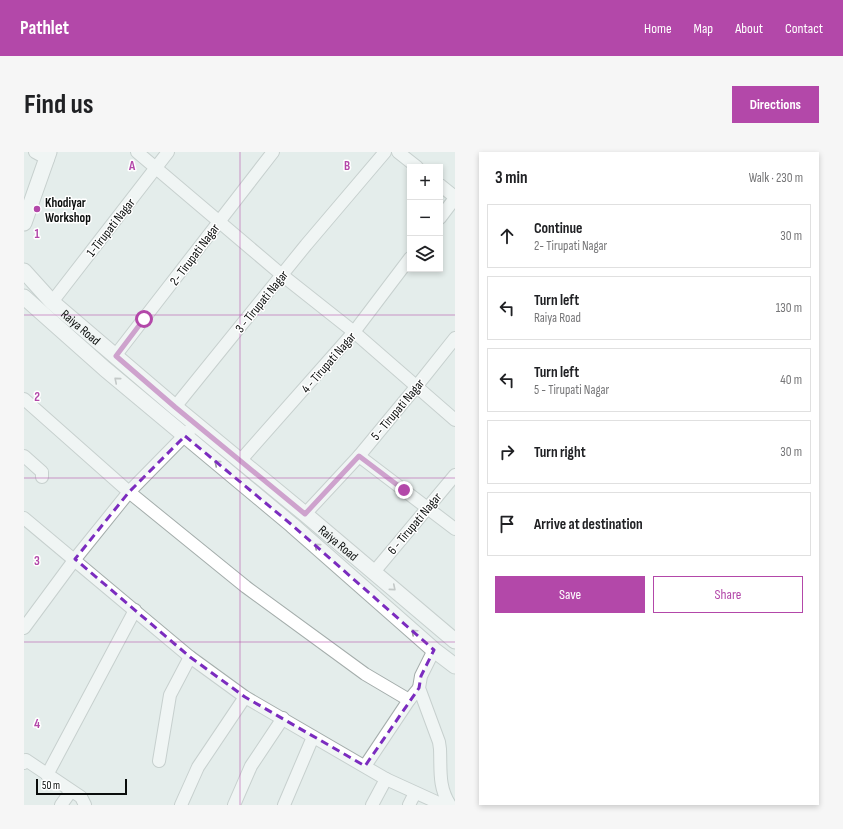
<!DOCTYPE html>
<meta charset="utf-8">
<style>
:root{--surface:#fff;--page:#f6f6f6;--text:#202124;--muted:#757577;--line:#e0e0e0;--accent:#b348a9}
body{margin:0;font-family:"Sofia Sans Condensed",sans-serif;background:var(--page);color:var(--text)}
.controls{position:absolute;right:12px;top:12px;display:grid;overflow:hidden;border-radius:0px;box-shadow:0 2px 6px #0003}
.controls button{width:36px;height:36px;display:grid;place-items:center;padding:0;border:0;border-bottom:1px solid var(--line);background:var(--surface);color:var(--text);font:20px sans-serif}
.scale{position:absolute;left:12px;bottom:10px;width:91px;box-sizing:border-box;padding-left:4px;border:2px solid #0a0d0c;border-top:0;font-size:11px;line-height:14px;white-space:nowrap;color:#0a0d0c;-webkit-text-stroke:3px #fff;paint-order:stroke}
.stop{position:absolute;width:12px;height:12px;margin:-9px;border:3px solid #b348a9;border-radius:50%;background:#fff}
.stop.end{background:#b348a9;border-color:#fff;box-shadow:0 1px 4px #0008}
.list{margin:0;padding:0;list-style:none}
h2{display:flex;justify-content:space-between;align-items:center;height:52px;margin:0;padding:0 16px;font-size:17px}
h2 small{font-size:13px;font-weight:400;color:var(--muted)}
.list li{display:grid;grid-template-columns:26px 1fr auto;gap:12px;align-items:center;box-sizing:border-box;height:64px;margin:0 8px 8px;padding:0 8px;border:1px solid var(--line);border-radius:0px}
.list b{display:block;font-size:15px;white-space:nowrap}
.list p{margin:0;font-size:13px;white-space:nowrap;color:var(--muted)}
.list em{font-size:13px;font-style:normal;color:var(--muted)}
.actions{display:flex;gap:8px;padding:12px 16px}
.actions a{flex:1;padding:9px 0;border:1px solid var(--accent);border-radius:0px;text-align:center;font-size:14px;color:var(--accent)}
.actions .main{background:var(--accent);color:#fff}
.icon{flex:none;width:22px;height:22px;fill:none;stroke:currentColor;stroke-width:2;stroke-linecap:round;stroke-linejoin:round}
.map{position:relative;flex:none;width:431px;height:653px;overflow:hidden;border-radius:0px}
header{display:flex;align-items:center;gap:24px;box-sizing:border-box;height:56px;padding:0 20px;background:var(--accent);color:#fff}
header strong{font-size:19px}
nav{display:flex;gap:22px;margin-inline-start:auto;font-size:14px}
.intro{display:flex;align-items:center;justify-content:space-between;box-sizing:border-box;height:96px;padding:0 24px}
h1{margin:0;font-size:28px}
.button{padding:10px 18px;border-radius:0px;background:var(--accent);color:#fff;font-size:14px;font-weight:700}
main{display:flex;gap:24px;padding:0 24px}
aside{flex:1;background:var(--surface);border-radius:0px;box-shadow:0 2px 6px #0003}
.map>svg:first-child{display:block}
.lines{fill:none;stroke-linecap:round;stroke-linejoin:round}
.minor-casing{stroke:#a4adab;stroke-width:14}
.tertiary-casing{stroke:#a4adab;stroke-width:17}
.minor{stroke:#fff;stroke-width:12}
.tertiary{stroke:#fff;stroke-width:15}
.oneway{stroke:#9d9e9e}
.route{stroke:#b348a9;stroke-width:5}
.marked{fill:none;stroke:#7b2cbf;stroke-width:3;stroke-dasharray:8 5;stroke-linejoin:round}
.grid{fill:none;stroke:#b348a9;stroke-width:1;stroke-opacity:0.55}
.poi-dot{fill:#b348a9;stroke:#fff;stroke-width:1.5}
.labels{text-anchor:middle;stroke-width:3;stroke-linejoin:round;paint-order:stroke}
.poi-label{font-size:13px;font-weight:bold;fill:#0a0d0c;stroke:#fff;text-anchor:start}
.street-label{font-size:13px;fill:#0a0d0c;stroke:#fff}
.grid-label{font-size:13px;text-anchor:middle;font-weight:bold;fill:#b348a9;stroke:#fff;stroke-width:3;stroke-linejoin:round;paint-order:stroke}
</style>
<header>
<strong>Pathlet</strong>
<nav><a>Home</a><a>Map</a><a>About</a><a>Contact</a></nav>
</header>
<div class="intro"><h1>Find us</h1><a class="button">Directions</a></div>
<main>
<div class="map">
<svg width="431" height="653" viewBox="0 0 431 653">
<rect width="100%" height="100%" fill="#e4edeb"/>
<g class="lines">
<!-- minor casing -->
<g class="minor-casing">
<g id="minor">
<path d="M 11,0 L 24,7"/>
<path d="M 113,0 L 258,123 L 330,180 L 431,268"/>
<path d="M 374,0 L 393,15"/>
<path d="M 416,33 L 431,45"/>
<path d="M 416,66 L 431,46"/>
<path d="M 28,150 L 144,0"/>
<path d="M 91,204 L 249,0"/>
<path d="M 0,247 L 105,340 L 222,435 L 341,522 L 385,548 L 395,536"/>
<path d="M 151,255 L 282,93 L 361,0"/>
<path d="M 0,304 L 18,320 L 18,325"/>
<path d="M 335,304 L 431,377"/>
<path d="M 216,309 L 330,180 L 386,106"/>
<path d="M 281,362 L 335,304 L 392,235 L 431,186"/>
<path d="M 0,366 L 166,505 L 221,545 L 362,627 L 419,653"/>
<path d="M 350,420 L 431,323"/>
<path d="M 0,476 L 51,407 L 105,340 L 166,278"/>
<path d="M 410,498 L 397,524 L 395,536 L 415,590 L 416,597 C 417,617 414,635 426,653"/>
<path d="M 135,609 L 146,543 L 166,505"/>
<path d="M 0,611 L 2,608 L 57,645 L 61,653"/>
<path d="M 341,614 L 385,548"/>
<path d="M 23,623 L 111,458"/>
<path d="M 37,653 L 47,639"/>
<path d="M 157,653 L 174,615 L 221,545"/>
<path d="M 210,653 L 227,614 L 259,566"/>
<path d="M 260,653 L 289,585"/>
<path d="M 348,653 L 362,627"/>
<path d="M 385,653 L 391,641"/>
</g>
</g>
<!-- tertiary casing -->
<g class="tertiary-casing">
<g id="tertiary">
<path d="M 0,71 L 25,0"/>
<path id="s1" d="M 0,119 L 28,150 L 151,255 L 281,362 L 431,489"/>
<path d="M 0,145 L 81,217 L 268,373 L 410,498 L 431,514"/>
</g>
</g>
<!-- minor -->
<use href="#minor" class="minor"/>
<!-- tertiary -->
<use href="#tertiary" class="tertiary"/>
</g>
<!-- one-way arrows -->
<defs><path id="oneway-chevron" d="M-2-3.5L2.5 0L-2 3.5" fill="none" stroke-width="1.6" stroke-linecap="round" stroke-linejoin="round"/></defs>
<g class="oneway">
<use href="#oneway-chevron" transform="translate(93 228) rotate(-140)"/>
<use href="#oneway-chevron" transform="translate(193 311) rotate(-140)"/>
<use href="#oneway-chevron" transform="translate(293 394) rotate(-139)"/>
<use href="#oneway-chevron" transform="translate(369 436) rotate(40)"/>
<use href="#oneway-chevron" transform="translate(390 480) rotate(-138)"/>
</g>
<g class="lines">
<!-- route -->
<path class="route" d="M 120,167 L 92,204 L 151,255 L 281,362 L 335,304 L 380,338"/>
</g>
<!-- marked area -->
<path d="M0 0H431V653H0ZM 161,284 L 268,373 L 410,498 L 397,524 L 395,536 L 341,614 L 221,545 L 166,505 L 51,407 L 105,340 Z" fill="#e4edeb" fill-opacity=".55" fill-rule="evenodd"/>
<path class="marked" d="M 161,284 L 268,373 L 410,498 L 397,524 L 395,536 L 341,614 L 221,545 L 166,505 L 51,407 L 105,340 Z"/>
<!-- grid -->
<path class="grid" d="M 216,0 L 216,653M 0,163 L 431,163M 0,326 L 431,326M 0,490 L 431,490"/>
<!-- markers -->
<circle class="poi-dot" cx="13" cy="57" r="4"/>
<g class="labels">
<!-- poi labels -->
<g class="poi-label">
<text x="21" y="55">Khodiyar<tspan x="21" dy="15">Workshop</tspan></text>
</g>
<!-- street labels -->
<g class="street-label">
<text transform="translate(86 75) rotate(-52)" y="5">1-Tirupati Nagar</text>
<text transform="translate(170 102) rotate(-53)" y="5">2- Tirupati Nagar</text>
<text transform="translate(237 149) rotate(-51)" y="5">3 - Tirupati Nagar</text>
<text dy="5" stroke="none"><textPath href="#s1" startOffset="80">Raiya Road</textPath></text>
<text transform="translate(304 210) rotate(-49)" y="5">4 - Tirupati Nagar</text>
<text transform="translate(373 257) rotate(-50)" y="5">5 - Tirupati Nagar</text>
<text transform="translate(390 371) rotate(-50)" y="5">6 - Tirupati Nagar</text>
<text dy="5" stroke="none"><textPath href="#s1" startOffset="416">Raiya Road</textPath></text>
</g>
</g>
<g class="grid-label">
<text x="108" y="18">A</text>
<text x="323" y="18">B</text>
<text x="13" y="86">1</text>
<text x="13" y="249">2</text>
<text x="13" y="413">3</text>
<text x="13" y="576">4</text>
</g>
</svg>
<div class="controls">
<button>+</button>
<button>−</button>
<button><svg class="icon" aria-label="layers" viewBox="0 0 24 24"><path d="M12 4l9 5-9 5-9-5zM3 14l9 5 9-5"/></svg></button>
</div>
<div class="scale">50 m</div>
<div class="stop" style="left:120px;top:167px"></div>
<div class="stop end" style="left:380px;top:338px"></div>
</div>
<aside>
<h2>3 min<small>Walk · 230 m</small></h2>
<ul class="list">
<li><svg class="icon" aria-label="ahead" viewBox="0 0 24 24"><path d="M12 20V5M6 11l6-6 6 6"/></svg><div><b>Continue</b><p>2- Tirupati Nagar</p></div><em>30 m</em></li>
<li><svg class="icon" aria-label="left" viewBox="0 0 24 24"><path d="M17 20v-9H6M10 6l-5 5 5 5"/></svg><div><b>Turn left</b><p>Raiya Road</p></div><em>130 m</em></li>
<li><svg class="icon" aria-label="left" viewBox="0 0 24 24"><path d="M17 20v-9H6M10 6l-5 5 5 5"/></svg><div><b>Turn left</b><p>5 - Tirupati Nagar</p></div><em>40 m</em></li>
<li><svg class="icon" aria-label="right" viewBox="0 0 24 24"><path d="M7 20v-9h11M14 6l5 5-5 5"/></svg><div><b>Turn right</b></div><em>30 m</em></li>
<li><svg class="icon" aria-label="arrive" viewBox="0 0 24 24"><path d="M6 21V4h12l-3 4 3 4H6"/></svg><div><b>Arrive at destination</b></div></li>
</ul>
<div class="actions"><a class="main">Save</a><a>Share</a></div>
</aside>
</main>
